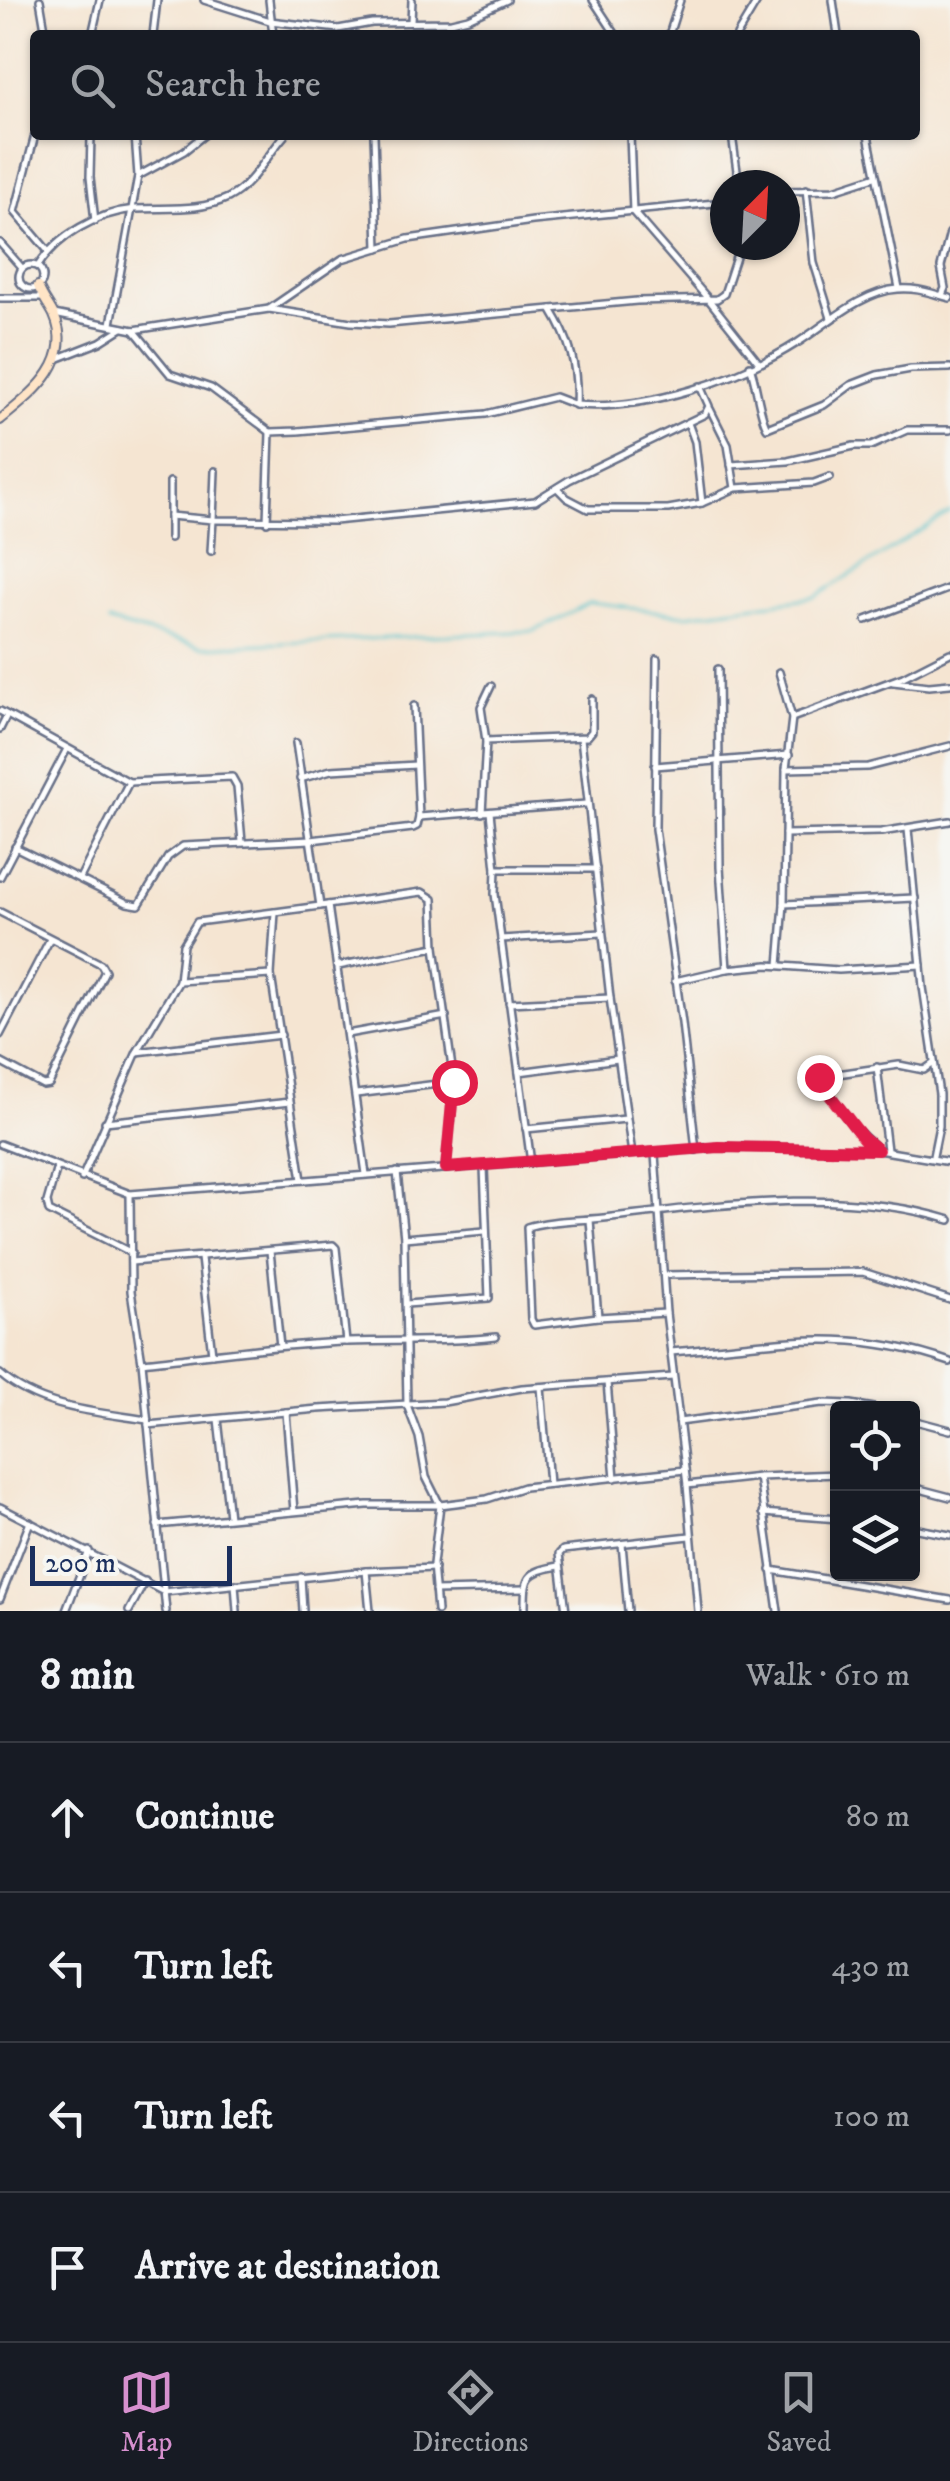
<!DOCTYPE html>
<meta charset="utf-8">
<style>
:root{--surface:#171b24;--page:#242831;--text:#f1f3f6;--muted:#9ea1a6;--line:#363941;--accent:#d690ce}
body{margin:0;font-family:"IM FELL DW Pica",serif;background:var(--page);color:var(--text)}
.controls{position:absolute;right:30px;bottom:30px;display:grid;overflow:hidden;border-radius:10px;box-shadow:0 2px 8px #0004}
.controls button{width:90px;height:90px;display:grid;place-items:center;padding:0;border:0;border-bottom:2px solid var(--line);background:var(--surface);color:var(--text);font:50px sans-serif}
.compass{position:absolute;left:710px;top:170px;width:90px;height:90px;border-radius:50%;background:var(--surface);box-shadow:0 2px 8px #0004;rotate:24deg}
.scale{position:absolute;left:30px;bottom:25px;width:202px;box-sizing:border-box;padding-left:10px;border:5px solid #1b2f5e;border-top:0;font-size:28px;line-height:35px;white-space:nowrap;color:#1b2f5e;-webkit-text-stroke:8px #f6f6f2;paint-order:stroke}
.stop{position:absolute;width:30px;height:30px;margin:-22px;border:8px solid #e11d48;border-radius:50%;background:#fff}
.stop.end{background:#e11d48;border-color:#fff;box-shadow:0 2px 10px #0008}
.list{margin:0;padding:0;list-style:none}
h2{display:flex;justify-content:space-between;align-items:center;height:130px;margin:0;padding:0 40px;font-size:42px}
h2 small{font-size:32px;font-weight:400;color:var(--muted)}
.list li{display:grid;grid-template-columns:65px 1fr auto;gap:30px;align-items:center;box-sizing:border-box;height:150px;padding:0 40px;border-top:2px solid var(--line)}
.list b{display:block;font-size:38px;white-space:nowrap}
.list em{font-size:32px;font-style:normal;color:var(--muted)}
.icon{flex:none;width:55px;height:55px;fill:none;stroke:currentColor;stroke-width:2;stroke-linecap:round;stroke-linejoin:round}
.map{position:relative;flex:none;width:950px;height:1611px;overflow:hidden}
.search{position:absolute;background:var(--surface);box-shadow:0 2px 8px #0004;left:30px;right:30px;top:30px;height:110px;display:flex;align-items:center;gap:25px;box-sizing:border-box;padding:0 35px;border-radius:10px;color:var(--muted);font-size:38px}
.sheet{height:730px;background:var(--surface)}
nav{display:flex;justify-content:space-around;align-items:center;box-sizing:border-box;height:140px;border-top:2px solid var(--line);background:var(--surface);font-size:28px;color:var(--muted)}
nav a{display:grid;justify-items:center;gap:5px}
nav .on{color:var(--accent)}
.map>svg:first-child{display:block}
.lines{fill:none;stroke-linecap:round;stroke-linejoin:round}
.stream{stroke:#56c3cb;stroke-width:2.5}
.street-casing{stroke:#676f87;stroke-width:10}
.secondary-casing{stroke:#676f87;stroke-width:12}
.street{stroke:#fff;stroke-width:5}
.secondary{stroke:#ffe4c6;stroke-width:8}
.route{stroke:#e11d48;stroke-width:12}
</style>
<div class="map">
<svg width="950" height="1611" viewBox="0 0 950 1611">
<rect width="100%" height="100%" fill="#f6f6f2"/>
<filter id="ink" filterUnits="userSpaceOnUse"><feTurbulence type="fractalNoise" baseFrequency=".01" numOctaves="2"/><feDisplacementMap in="SourceGraphic" scale="20" xChannelSelector="R" yChannelSelector="G"/><feConvolveMatrix kernelMatrix="1 2 1 2 8 2 1 2 1" color-interpolation-filters="sRGB"/></filter>
<filter id="wash" filterUnits="userSpaceOnUse"><feTurbulence type="fractalNoise" baseFrequency=".0048" numOctaves="4" result="noise"/><feDisplacementMap in="SourceGraphic" scale="40" xChannelSelector="R" yChannelSelector="G"/><feGaussianBlur stdDeviation="2.25" result="paint"/><feColorMatrix in="noise" values="0 0 0 0 0 0 0 0 0 0 0 0 0 0 0 0 0 1.4 0 .05"/><feComposite in="paint" operator="in"/></filter>
<g filter="url(#wash)">
<rect width="100%" height="100%" fill="#f5e5d2"/>
<g class="lines">
<!-- stream -->
<path class="stream" d="M 109,622 L 202,647 L 534,631 L 591,603 L 686,615 L 815,597 L 950,512"/>
</g>
</g>
<g filter="url(#ink)">
<g class="lines">
<!-- street casing -->
<g class="street-casing">
<g id="street">
<path d="M 40,0 L 46,35"/>
<path d="M 204,0 L 270,21 L 338,29 L 372,23 L 451,22 L 468,18 L 507,0"/>
<path d="M 269,0 L 273,35"/>
<path d="M 593,0 L 616,35"/>
<path d="M 833,0 L 838,35"/>
<path d="M 411,21 L 412,0"/>
<path d="M 92,35 L 100,0"/>
<path d="M 153,35 L 157,0"/>
<path d="M 669,35 L 680,0"/>
<path d="M 737,35 L 758,0"/>
<path d="M 35,135 L 15,212 L 48,251"/>
<path d="M 91,135 L 90,177 L 95,221"/>
<path d="M 374,135 L 378,248"/>
<path d="M 630,135 L 633,212 L 709,300 L 759,363"/>
<path d="M 732,135 L 739,185"/>
<path d="M 868,135 L 899,288"/>
<path d="M 138,176 L 184,151 L 204,135"/>
<path d="M 806,189 L 814,263 L 831,318"/>
<path d="M 785,191 L 834,190 L 874,177"/>
<path d="M 0,243 L 22,268"/>
<circle cx="31" cy="277" r="12"/>
<path d="M 38,266 C 57,236 99,212 135,209 C 166,207 199,212 228,198 C 252,186 267,155 285,135"/>
<path d="M 942,295 L 945,288 L 941,267 L 950,233"/>
<path d="M 0,298 L 43,298"/>
<path d="M 269,309 L 351,322 L 389,324 L 637,301 L 717,299 L 724,294 L 740,245"/>
<path d="M 54,314 L 134,330 L 269,309 L 342,259 L 408,239 L 533,221 L 725,202"/>
<path d="M 111,324 L 138,176 L 135,135"/>
<path d="M 134,330 L 170,374 L 211,388 L 270,432 L 298,431 L 486,414 L 555,397 L 576,405 C 578,367 570,340 551,309"/>
<path d="M 59,358 L 100,342 L 122,328"/>
<path d="M 750,366 C 757,385 759,414 767,428 L 824,405 L 851,385 L 877,375 L 911,369 L 950,368"/>
<path d="M 576,405 C 644,411 739,380 797,343 C 826,325 862,291 898,289 C 917,287 933,294 950,298"/>
<path d="M 710,409 L 728,445 L 735,488"/>
<path d="M 688,423 L 695,442 L 702,503"/>
<path d="M 731,465 L 788,461 L 854,446 L 871,446 L 907,430 L 950,430"/>
<path d="M 215,471 L 213,520 L 334,521 L 535,501 L 569,480 L 705,414 L 709,406 L 700,386"/>
<path d="M 557,488 L 567,498 L 588,509 L 668,509 L 702,503 L 736,488 L 814,483 L 830,477"/>
<path d="M 170,516 L 213,520 L 211,551"/>
<path d="M 267,522 L 270,432"/>
<path d="M 170,538 L 170,482"/>
<path d="M 866,620 L 950,588"/>
<path d="M 657,659 L 655,829 L 682,1023 L 696,1150"/>
<path d="M 718,669 L 720,867 L 727,969"/>
<path d="M 779,672 L 792,718 L 786,769 L 784,904 L 779,965"/>
<path d="M 893,682 L 929,686 L 950,684"/>
<path d="M 0,711 L 129,782 L 232,777 L 237,786 L 242,842"/>
<path d="M 792,718 L 903,677 L 950,653"/>
<path d="M 0,729 L 7,715"/>
<path d="M 581,738 L 610,998 L 632,1154"/>
<path d="M 486,741 L 481,707 L 491,686"/>
<path d="M 296,743 L 320,906 L 422,892 L 433,899 L 435,947 L 454,1082 L 446,1168"/>
<path d="M 655,766 L 789,755"/>
<path d="M 786,769 L 868,767 L 950,746"/>
<path d="M 300,779 L 331,770 L 416,765"/>
<path d="M 490,812 L 496,869 L 495,894 L 531,1163"/>
<path d="M 482,813 L 486,741 L 587,737 L 592,731 L 592,699"/>
<path d="M 419,817 L 586,804"/>
<path d="M 908,829 L 923,987 L 939,1094 L 939,1126 L 933,1156"/>
<path d="M 785,834 L 881,832 L 950,821"/>
<path d="M 15,847 L 127,903 L 139,905 L 168,857 L 183,846 L 311,840 L 413,828 L 417,826 L 419,817 L 414,706"/>
<path d="M 496,869 L 596,869"/>
<path d="M 0,877 L 67,749"/>
<path d="M 80,878 L 129,782"/>
<path d="M 784,904 L 915,898"/>
<path d="M 328,905 L 366,1174"/>
<path d="M 0,912 L 101,964 L 105,971 L 49,1084 L 43,1085 L 0,1062"/>
<path d="M 501,939 L 602,933"/>
<path d="M 338,966 L 435,947"/>
<path d="M 179,981 L 183,945 L 197,922 L 274,912"/>
<path d="M 675,981 L 727,969 L 768,965 L 839,970 L 921,965"/>
<path d="M 509,1003 L 610,998"/>
<path d="M 347,1034 L 446,1016"/>
<path d="M 0,1035 L 50,939"/>
<path d="M 137,1052 L 281,1035"/>
<path d="M 877,1067 L 887,1150"/>
<path d="M 519,1072 L 618,1059"/>
<path d="M 356,1094 L 454,1082"/>
<path d="M 105,1122 L 290,1102"/>
<path d="M 526,1129 L 626,1119"/>
<path d="M 0,1144 L 130,1194 L 719,1147 L 878,1150 L 950,1162"/>
<path d="M 876,1148 L 854,1127 L 817,1077 L 899,1065 L 924,1070 L 934,1063"/>
<path d="M 655,1154 L 666,1313 L 687,1485 L 698,1611"/>
<path d="M 57,1167 L 47,1202 L 49,1211 L 132,1253"/>
<path d="M 397,1172 L 404,1238 L 407,1405 L 419,1437 L 426,1477 L 440,1505 L 433,1564 L 437,1611"/>
<path d="M 82,1178 L 137,1052 L 179,981 L 271,975"/>
<path d="M 302,1180 L 271,975 L 275,912 L 320,906"/>
<path d="M 130,1194 L 131,1291 L 142,1362 L 166,1611"/>
<path d="M 590,1220 L 598,1317"/>
<path d="M 404,1238 L 485,1231"/>
<path d="M 270,1251 L 280,1346"/>
<path d="M 201,1258 L 212,1354"/>
<path d="M 131,1262 L 333,1245 L 336,1248 L 346,1342"/>
<path d="M 664,1275 L 863,1272 L 950,1300"/>
<path d="M 406,1304 L 489,1298 L 484,1167"/>
<path d="M 666,1313 L 598,1317 L 534,1325 L 531,1319 L 527,1227 C 553,1219 584,1221 612,1217 C 718,1205 846,1187 950,1220"/>
<path d="M 671,1352 C 776,1344 845,1325 950,1362"/>
<path d="M 142,1362 C 208,1355 275,1345 342,1342 C 394,1340 444,1343 496,1337"/>
<path d="M 0,1374 C 40,1409 97,1412 148,1420"/>
<path d="M 607,1382 L 615,1478"/>
<path d="M 541,1387 L 549,1484"/>
<path d="M 286,1412 L 294,1511"/>
<path d="M 218,1419 L 229,1517"/>
<path d="M 912,1420 L 950,1430"/>
<path d="M 679,1422 L 822,1403 L 851,1404 L 874,1408"/>
<path d="M 148,1425 L 318,1409 L 444,1402 L 522,1388 L 673,1377"/>
<path d="M 759,1477 L 778,1611"/>
<path d="M 687,1485 L 759,1477 L 838,1474"/>
<path d="M 912,1487 L 950,1497"/>
<path d="M 0,1507 L 164,1592 L 366,1571 L 434,1568"/>
<path d="M 763,1513 L 838,1519"/>
<path d="M 157,1525 L 367,1505 L 440,1505 L 487,1499 L 524,1487 L 685,1470"/>
<path d="M 912,1528 L 950,1535"/>
<path d="M 622,1544 L 628,1611"/>
<path d="M 771,1570 L 950,1600"/>
<path d="M 366,1571 L 370,1611"/>
<path d="M 301,1577 L 303,1611"/>
<path d="M 235,1584 L 237,1611"/>
<path d="M 435,1591 L 525,1589"/>
<path d="M 0,1599 L 30,1522"/>
<path d="M 66,1611 L 89,1551"/>
<path d="M 129,1611 L 145,1581"/>
<path d="M 525,1611 C 525,1577 525,1572 559,1566"/>
<path d="M 566,1611 L 559,1554 L 563,1550 L 690,1536"/>
</g>
</g>
<!-- secondary casing -->
<g class="secondary-casing">
<path id="secondary" d="M 0,420 C 33,393 75,362 54,315 C 49,305 42,297 38,286"/>
</g>
<!-- street -->
<use href="#street" class="street"/>
<!-- secondary -->
<use href="#secondary" class="secondary"/>
</g>
</g>
<g class="lines" filter="url(#ink)">
<!-- route -->
<path class="route" d="M 454,1082 L 446,1168 L 719,1147 L 878,1150 L 863,1138 L 818,1080 L 819,1077"/>
</g>
</svg>
<div class="controls">
<button><svg class="icon" aria-label="locate" viewBox="0 0 24 24"><circle cx="12" cy="12" r="6"/><path d="M12 2v4M12 18v4M2 12h4M18 12h4"/></svg></button>
<button><svg class="icon" aria-label="layers" viewBox="0 0 24 24"><path d="M12 4l9 5-9 5-9-5zM3 14l9 5 9-5"/></svg></button>
</div>
<svg class="compass" viewBox="-18 -18 36 36"><path d="M0-13l5 13h-10z" fill="#e53935"/><path d="M0 13l5-13h-10z" fill="#9ea1a6"/></svg>
<div class="scale">200 m</div>
<div class="stop" style="left:454px;top:1082px"></div>
<div class="stop end" style="left:819px;top:1077px"></div>
<div class="search"><svg class="icon" aria-label="search" viewBox="0 0 24 24"><circle cx="10" cy="10" r="6"/><path d="M15 15l6 6"/></svg>Search here</div>
</div>
<section class="sheet">
<h2>8 min<small>Walk · 610 m</small></h2>
<ul class="list">
<li><svg class="icon" aria-label="ahead" viewBox="0 0 24 24"><path d="M12 20V5M6 11l6-6 6 6"/></svg><div><b>Continue</b></div><em>80 m</em></li>
<li><svg class="icon" aria-label="left" viewBox="0 0 24 24"><path d="M17 20v-9H6M10 6l-5 5 5 5"/></svg><div><b>Turn left</b></div><em>430 m</em></li>
<li><svg class="icon" aria-label="left" viewBox="0 0 24 24"><path d="M17 20v-9H6M10 6l-5 5 5 5"/></svg><div><b>Turn left</b></div><em>100 m</em></li>
<li><svg class="icon" aria-label="arrive" viewBox="0 0 24 24"><path d="M6 21V4h12l-3 4 3 4H6"/></svg><div><b>Arrive at destination</b></div></li>
</ul>
</section>
<nav>
<a class="on"><svg class="icon" aria-label="map" viewBox="0 0 24 24"><path d="M3 6l6-2 6 2 6-2v14l-6 2-6-2-6 2zM9 4v14M15 6v14"/></svg>Map</a>
<a><svg class="icon" aria-label="directions" viewBox="0 0 24 24"><path d="M12 3l9 9-9 9-9-9zM9 14v-3h6M13 9l2 2-2 2"/></svg>Directions</a>
<a><svg class="icon" aria-label="saved" viewBox="0 0 24 24"><path d="M7 4h10v16l-5-4-5 4z"/></svg>Saved</a>
</nav>
